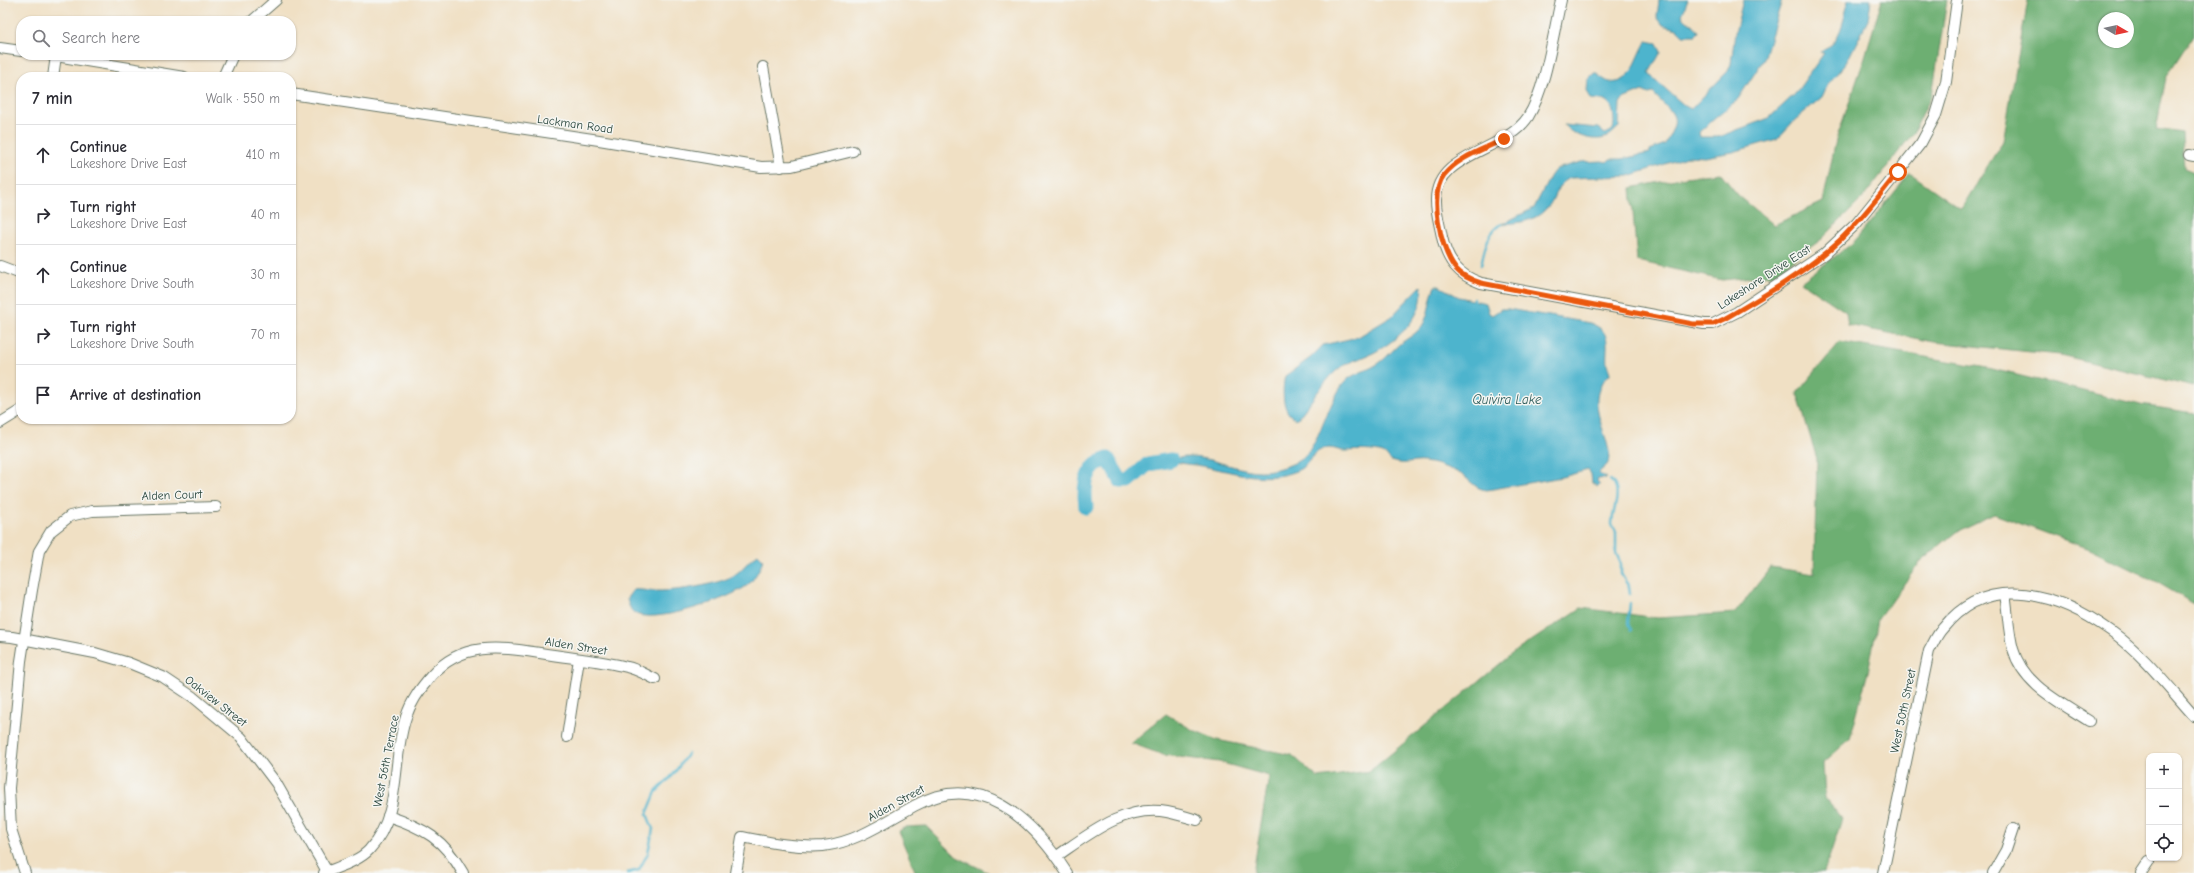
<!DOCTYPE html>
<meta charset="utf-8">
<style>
:root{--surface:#fff;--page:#f2f2f3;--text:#2b2b33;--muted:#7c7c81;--line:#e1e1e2}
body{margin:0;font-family:"Comic Neue",sans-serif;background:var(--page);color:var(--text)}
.controls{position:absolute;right:12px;bottom:12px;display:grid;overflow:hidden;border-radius:8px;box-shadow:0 1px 3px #0004}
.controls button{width:36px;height:36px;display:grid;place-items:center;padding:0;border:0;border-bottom:1px solid var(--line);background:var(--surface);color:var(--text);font:20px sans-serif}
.compass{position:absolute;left:2098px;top:12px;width:36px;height:36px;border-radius:50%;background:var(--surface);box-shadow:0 1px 3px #0004;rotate:99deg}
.stop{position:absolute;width:12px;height:12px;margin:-9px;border:3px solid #ea580c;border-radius:50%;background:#fff}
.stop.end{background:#ea580c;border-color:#fff;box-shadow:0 1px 4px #0008}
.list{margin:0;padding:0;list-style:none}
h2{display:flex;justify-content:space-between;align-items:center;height:52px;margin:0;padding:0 16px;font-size:17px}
h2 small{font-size:13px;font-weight:400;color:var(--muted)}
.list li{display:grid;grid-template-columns:26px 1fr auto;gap:12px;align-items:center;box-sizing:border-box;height:60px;padding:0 16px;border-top:1px solid var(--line)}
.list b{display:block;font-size:15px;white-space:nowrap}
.list p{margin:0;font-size:13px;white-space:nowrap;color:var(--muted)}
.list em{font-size:13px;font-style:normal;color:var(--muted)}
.icon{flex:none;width:22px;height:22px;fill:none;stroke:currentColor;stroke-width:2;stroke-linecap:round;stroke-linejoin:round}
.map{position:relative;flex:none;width:2194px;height:873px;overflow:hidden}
.search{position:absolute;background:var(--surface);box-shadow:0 1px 3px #0004;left:16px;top:16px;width:280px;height:44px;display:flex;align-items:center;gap:10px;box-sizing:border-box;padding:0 14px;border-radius:16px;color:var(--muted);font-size:15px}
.panel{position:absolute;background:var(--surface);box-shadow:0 1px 3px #0004;left:16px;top:72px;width:280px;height:352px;border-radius:16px}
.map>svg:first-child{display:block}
.forest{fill:#6daf72;stroke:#467653;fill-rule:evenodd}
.water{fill:#4eb4cd;stroke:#367880}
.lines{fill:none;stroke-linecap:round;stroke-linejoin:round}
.stream{stroke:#4eb4cd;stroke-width:2.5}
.river{stroke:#4eb4cd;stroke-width:15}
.street-casing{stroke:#687666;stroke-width:12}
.street{stroke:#fff;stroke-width:10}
.route{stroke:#ea580c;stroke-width:5}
.labels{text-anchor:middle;stroke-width:3;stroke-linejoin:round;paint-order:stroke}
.street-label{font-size:12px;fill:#1f3d34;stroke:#f6f6f2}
.water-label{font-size:13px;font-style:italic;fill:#2b5b5a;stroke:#f6f6f2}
</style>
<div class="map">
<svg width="2194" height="873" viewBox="0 0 2194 873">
<rect width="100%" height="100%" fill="#f6f6f2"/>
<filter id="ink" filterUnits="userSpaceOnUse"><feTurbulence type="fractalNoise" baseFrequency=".025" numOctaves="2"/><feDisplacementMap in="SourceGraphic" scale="8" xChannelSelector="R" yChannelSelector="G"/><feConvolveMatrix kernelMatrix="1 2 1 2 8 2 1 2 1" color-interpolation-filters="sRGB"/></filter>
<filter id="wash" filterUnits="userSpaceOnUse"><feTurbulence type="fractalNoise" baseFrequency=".012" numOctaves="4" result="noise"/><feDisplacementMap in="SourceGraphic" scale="16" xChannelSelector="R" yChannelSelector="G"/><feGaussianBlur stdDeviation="0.9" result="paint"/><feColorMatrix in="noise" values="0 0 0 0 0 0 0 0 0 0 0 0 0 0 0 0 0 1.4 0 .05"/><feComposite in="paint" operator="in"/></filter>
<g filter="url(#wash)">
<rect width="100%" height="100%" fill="#f0e0c4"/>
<!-- forest -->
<g class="forest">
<path d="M 1882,0 L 1947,0 L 1932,95 L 1913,133 L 1863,198 L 1822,239 L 1772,275 L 1722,280 L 1637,261 L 1631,188 L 1685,177 L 1720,173 L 1738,195 L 1774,225 L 1823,202 L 1836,140 L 1864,60 Z"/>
<path d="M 2028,0 L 2194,0 L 2194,35 L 2166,78 L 2156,129 L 2182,133 L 2184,168 L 2194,172 L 2194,387 L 2060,355 L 1934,342 L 1848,325 L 1846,312 L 1801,282 L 1854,242 L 1910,173 L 1961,209 L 2003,141 ZM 2104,18 L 2128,18 L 2128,42 L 2104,42 Z"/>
<path d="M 1840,342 L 1988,368 L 2141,405 L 2194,413 L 2194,604 L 2155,581 L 2089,549 L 1994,514 L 1956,532 L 1921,561 L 1878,619 L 1869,668 L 1850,739 L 1823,763 L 1825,798 L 1842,819 L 1824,873 L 1253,873 L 1269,776 L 1219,762 L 1163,755 L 1131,743 L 1166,714 L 1191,729 L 1217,740 L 1292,755 L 1318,778 L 1370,771 L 1513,653 L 1581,608 L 1658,618 L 1735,613 L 1771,567 L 1814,574 L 1817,459 L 1797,393 Z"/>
<path d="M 926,826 L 957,857 L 989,873 L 916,873 L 898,831 L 906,827 Z"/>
</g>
<!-- water -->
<g class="water">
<path d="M 1659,0 L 1688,0 L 1682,15 C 1686,24 1695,23 1699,32 L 1696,35 L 1683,35 L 1677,29 L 1663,25 L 1657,17 Z"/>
<path d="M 1743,0 L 1782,0 L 1764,59 L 1738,99 L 1699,132 L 1700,137 L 1718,137 L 1769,118 L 1795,94 L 1824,53 L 1820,52 C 1824,48 1828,47 1831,45 C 1842,34 1845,15 1848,0 L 1871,0 L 1868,20 L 1846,63 L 1828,84 L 1822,97 L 1795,120 L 1777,139 L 1733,152 L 1705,157 L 1689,156 L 1629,176 L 1570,178 C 1553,187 1557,198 1546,209 C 1534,222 1518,223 1502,224 L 1534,208 L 1551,175 L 1556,169 L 1581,162 L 1602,161 L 1607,162 L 1610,159 L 1622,159 L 1650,153 L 1650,150 L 1665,144 C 1682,114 1675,117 1653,93 L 1649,94 L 1642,91 L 1623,99 L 1620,103 L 1619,127 C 1615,130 1611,135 1607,137 C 1595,143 1571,135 1564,125 L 1598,128 L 1605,134 C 1607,133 1611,132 1613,129 C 1615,123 1614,105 1607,102 C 1602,99 1596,100 1591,99 L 1587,91 L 1588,79 L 1594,73 C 1600,75 1604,81 1610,82 C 1633,86 1637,53 1647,41 L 1657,43 L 1661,52 L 1649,73 L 1651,76 L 1685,106 L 1691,109 L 1728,71 L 1731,64 L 1735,33 Z"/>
<path d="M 1421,286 C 1427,314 1398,340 1375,352 C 1362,359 1347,361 1336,371 C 1321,385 1310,404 1297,419 C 1281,415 1282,389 1285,376 L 1310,358 L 1323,345 L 1358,337 L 1391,317 Z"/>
<path d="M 1435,286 L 1439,286 L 1459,297 L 1486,303 L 1489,313 L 1492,315 L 1501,309 L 1508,309 L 1590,323 C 1614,332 1605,346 1607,365 C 1608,368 1610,371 1610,374 C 1582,399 1607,428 1610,458 L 1607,465 L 1598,473 L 1606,478 L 1598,479 L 1597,482 L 1600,485 L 1598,487 L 1592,483 L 1591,474 L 1588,470 L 1562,477 L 1487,490 C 1473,489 1469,477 1457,472 C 1446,467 1427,460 1415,462 C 1408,463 1402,464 1394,462 C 1388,461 1388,455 1383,453 C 1375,450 1356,450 1347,451 C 1342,452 1335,448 1329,448 C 1312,448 1311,466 1296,471 C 1265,483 1238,473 1207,467 C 1195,464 1182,465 1171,460 C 1205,448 1238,477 1272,470 C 1281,468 1293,465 1301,459 C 1319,446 1328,402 1344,383 C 1352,373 1365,372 1376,365 C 1385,360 1392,350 1401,343 C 1408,338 1416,334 1422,326 C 1430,314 1429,299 1435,286 Z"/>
<path d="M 758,554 L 763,559 C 761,567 756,576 750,583 C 736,598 648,627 633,612 C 629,608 628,602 627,598 L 633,590 C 644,589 649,592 658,591 C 677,591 716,585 733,576 C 743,570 748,560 758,554 Z"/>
</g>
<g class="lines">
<!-- stream -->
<g class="stream">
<path d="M 1481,265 C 1484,252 1488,229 1502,224"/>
<path d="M 1474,301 L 1474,298"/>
<path d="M 1610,480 C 1624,490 1612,511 1612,524 L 1616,532 L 1616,553 L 1621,564 L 1621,574 L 1629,587 L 1630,594"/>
<path d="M 1630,603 L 1628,623 L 1631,630"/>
<path d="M 627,873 L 639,870 L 648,853 L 653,829 L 647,814 L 656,792 L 673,775 L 688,753"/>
</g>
<!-- river -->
<path class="river" d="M 1086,507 C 1083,486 1085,466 1108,459 L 1121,481 L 1129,481 L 1148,464 L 1171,460"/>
</g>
</g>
<g filter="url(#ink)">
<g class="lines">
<!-- street casing -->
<g class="street-casing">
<g id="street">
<path d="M 1561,0 C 1553,34 1546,88 1528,117 C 1505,152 1435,153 1436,201 C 1436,213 1440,226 1442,237 C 1447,261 1458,275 1481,283 L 1704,324 L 1713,324 L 1737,312 L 1824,254 L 1856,224 L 1898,172 L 1921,143 L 1936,115 L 1946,82 L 1957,0"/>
<path d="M 252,21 L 276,0"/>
<path d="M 0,48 L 21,51"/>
<path d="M 50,55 L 184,77"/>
<path d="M 763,67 L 781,167"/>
<path d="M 53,77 L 56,56"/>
<path d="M 223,77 L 233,55"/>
<path d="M 291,94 L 599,140 L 761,167 L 792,166 L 853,151"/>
<path d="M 2189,155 L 2194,156"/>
<path d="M 0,266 L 21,274"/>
<path d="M 0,423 L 21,410"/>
<path d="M 2005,594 C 2008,612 2008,631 2013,649 C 2023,685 2060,702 2089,721"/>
<path d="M 0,636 L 12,637 L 95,653 L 129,663 L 163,677 L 193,697 L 241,737 L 276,783 L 328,873"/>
<path d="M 567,737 L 579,659"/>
<path d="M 388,816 C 424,828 444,839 463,873"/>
<path d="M 1057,856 C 1089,834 1126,804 1167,812 C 1177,814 1187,817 1197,820"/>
<path d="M 25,873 L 11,829 L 9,788 L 21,661 L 32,590 L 39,551 L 51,531 L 70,516 L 92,511 L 216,507"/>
<path d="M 324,873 C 338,867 359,861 369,850 C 403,813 391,760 406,717 C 411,701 420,689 431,676 C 462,641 499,647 540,653 C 569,658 599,660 627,667 C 637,669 646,675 655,679"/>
<path d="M 736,873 L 742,837 C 768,842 796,848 823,846 C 857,842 885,822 914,806 C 980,769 1033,820 1067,873"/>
<path d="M 1883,873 L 1929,651 C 1933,644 1937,634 1943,628 C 1989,570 2061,595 2111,631 C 2143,654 2168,687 2194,716"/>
<path d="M 1993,873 L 2006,850 L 2013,829"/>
<path d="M 2141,873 L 2149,861"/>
</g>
</g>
<!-- street -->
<use href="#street" class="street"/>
</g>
</g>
<g class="lines" filter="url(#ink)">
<!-- route -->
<path class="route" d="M 1504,139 C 1485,149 1458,157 1444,175 C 1429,194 1440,249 1455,268 C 1462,276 1471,280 1481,283 L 1693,324 L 1713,324 L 1724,319 C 1764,296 1807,271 1840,240 C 1862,219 1880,195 1898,172"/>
</g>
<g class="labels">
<!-- street labels -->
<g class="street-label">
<text transform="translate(575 124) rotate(8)" y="4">Lackman Road</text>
<text transform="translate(1764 277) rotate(-33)" y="4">Lakeshore Drive East</text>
<text transform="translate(172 495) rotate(-2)" y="4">Alden Court</text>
<text transform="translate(576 646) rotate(9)" y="4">Alden Street</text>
<text transform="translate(216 701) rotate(38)" y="4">Oakview Street</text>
<text transform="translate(1903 711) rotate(-78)" y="4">West 50th Street</text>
<text transform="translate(386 761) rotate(-79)" y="4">West 56th Terrace</text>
<text transform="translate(896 803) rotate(-29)" y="4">Alden Street</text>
</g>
<!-- water labels -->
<g class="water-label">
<text x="1507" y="404">Quivira Lake</text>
</g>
</g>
</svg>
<div class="controls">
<button>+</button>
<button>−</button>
<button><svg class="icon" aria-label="locate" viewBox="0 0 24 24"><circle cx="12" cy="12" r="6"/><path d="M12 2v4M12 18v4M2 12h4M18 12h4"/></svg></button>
</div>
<svg class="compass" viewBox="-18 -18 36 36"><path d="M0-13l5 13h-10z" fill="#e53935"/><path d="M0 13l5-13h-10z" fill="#7c7c81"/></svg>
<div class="stop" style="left:1898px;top:172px"></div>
<div class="stop end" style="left:1504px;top:139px"></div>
<div class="search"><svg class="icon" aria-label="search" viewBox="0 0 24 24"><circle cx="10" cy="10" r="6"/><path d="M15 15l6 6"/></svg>Search here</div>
<section class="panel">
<h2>7 min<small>Walk · 550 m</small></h2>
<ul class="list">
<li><svg class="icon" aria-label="ahead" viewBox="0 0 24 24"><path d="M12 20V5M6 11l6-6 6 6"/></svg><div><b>Continue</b><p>Lakeshore Drive East</p></div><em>410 m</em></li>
<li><svg class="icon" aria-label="right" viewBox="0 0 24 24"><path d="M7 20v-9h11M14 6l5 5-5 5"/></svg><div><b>Turn right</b><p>Lakeshore Drive East</p></div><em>40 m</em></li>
<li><svg class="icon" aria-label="ahead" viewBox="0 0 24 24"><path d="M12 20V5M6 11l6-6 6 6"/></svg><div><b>Continue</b><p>Lakeshore Drive South</p></div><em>30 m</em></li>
<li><svg class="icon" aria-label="right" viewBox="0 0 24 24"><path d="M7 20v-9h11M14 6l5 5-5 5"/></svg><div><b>Turn right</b><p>Lakeshore Drive South</p></div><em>70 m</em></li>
<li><svg class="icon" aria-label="arrive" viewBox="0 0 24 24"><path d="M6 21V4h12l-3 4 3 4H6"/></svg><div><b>Arrive at destination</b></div></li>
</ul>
</section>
</div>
